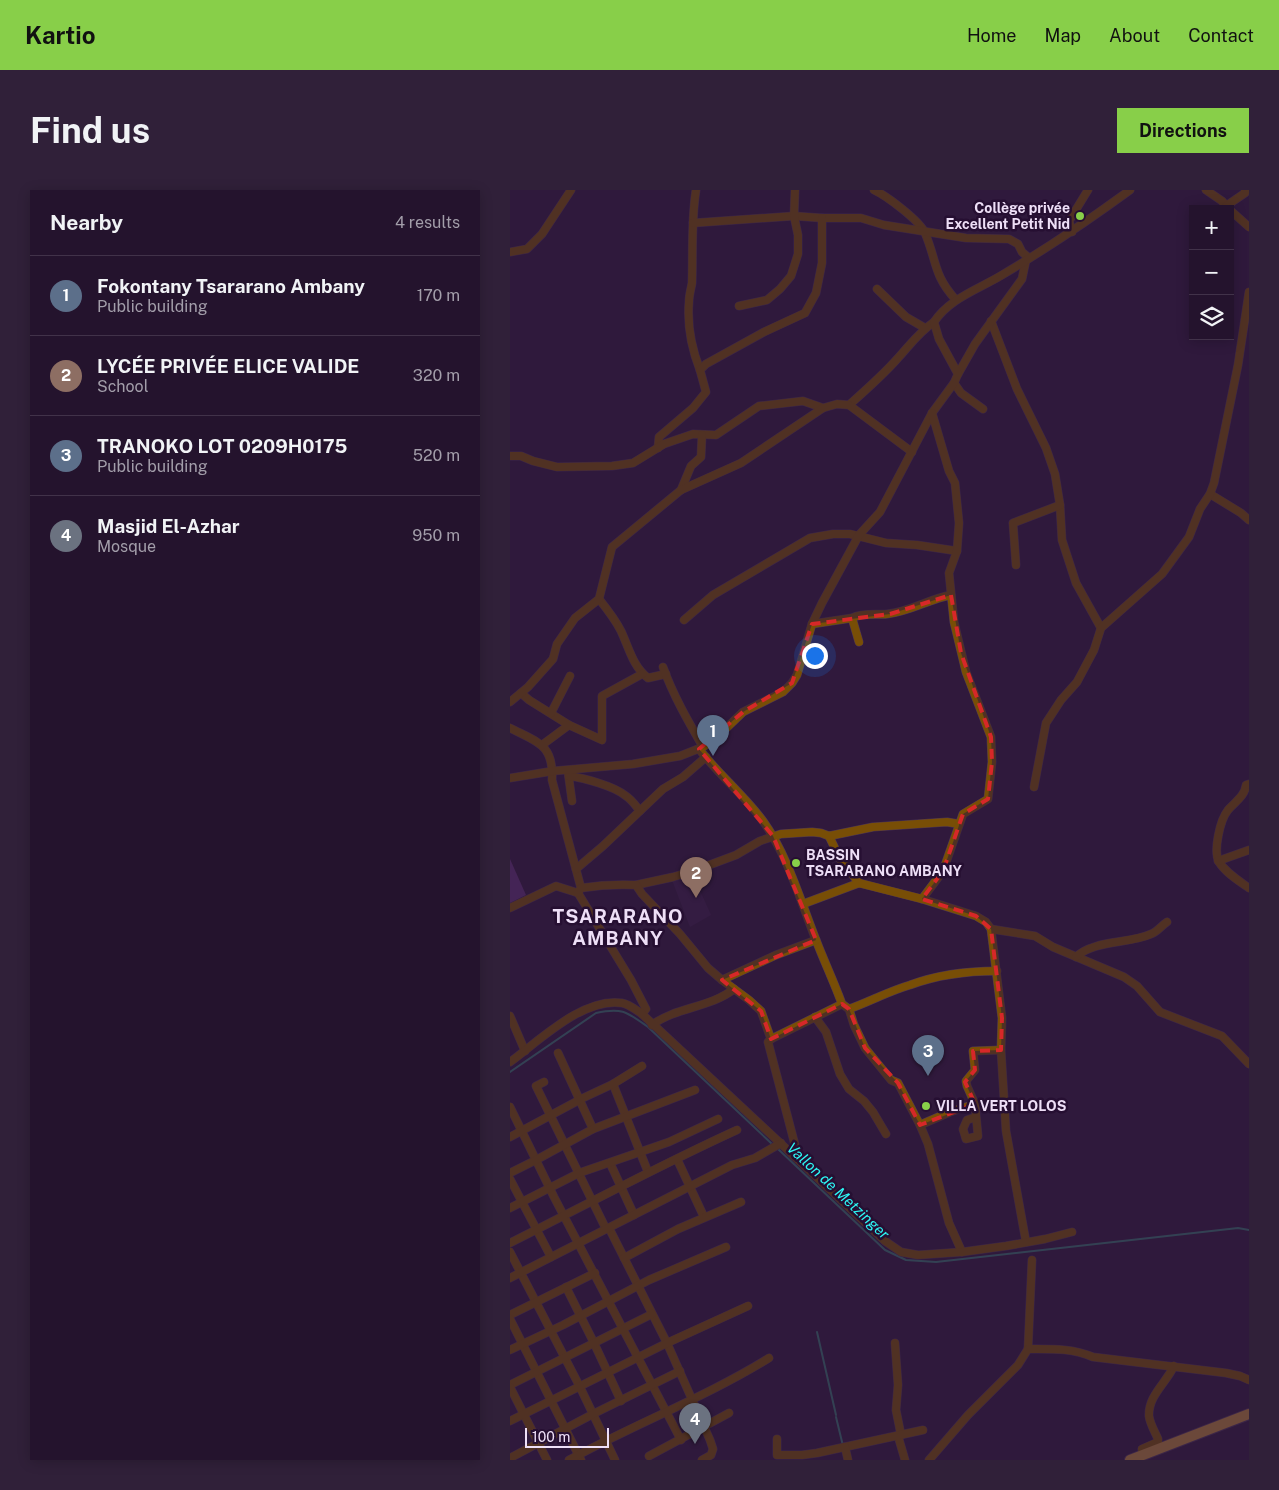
<!DOCTYPE html>
<meta charset="utf-8">
<style>
:root{--surface:#24132d;--page:#302039;--text:#f1f3f6;--muted:#a39eaa;--line:#413249;--accent:#88cf49}
body{margin:0;font-family:"Public Sans",sans-serif;background:var(--page);color:var(--text)}
.controls{position:absolute;right:15px;top:15px;display:grid;overflow:hidden;border-radius:0px;box-shadow:0 2px 12px #0003}
.controls button{width:45px;height:45px;display:grid;place-items:center;padding:0;border:0;border-bottom:1px solid var(--line);background:var(--surface);color:var(--text);font:25px sans-serif}
.scale{position:absolute;left:15px;bottom:12px;width:84px;box-sizing:border-box;padding-left:5px;border:2px solid #eedff7;border-top:0;font-size:14px;line-height:18px;white-space:nowrap;color:#eedff7;-webkit-text-stroke:4px #260f32;paint-order:stroke}
.you{position:absolute;left:304px;top:465px;width:18px;height:18px;margin:-12px;border:4px solid #fff;border-radius:50%;background:#1a73e8;box-shadow:0 0 0 8px #1a73e833}
.badge{display:grid;place-items:center;width:32px;height:32px;border-radius:50%;background:var(--accent);color:#fff;font-size:16px;font-weight:700}
.pin{position:absolute;translate:-50% -41px;filter:drop-shadow(0 1px 2px #0008)}
.pin::after{content:'';position:absolute;top:26px;width:18px;height:15px;background:inherit;clip-path:polygon(0 0,100% 0,50% 100%)}
.list{margin:0;padding:0;list-style:none}
h2{display:flex;justify-content:space-between;align-items:center;height:65px;margin:0;padding:0 20px;font-size:21px}
h2 small{font-size:16px;font-weight:400;color:var(--muted)}
.list li{display:grid;grid-template-columns:32px 1fr auto;gap:15px;align-items:center;box-sizing:border-box;height:80px;padding:0 20px;border-top:1px solid var(--line)}
.list b{display:block;font-size:19px;white-space:nowrap}
.list p{margin:0;font-size:16px;white-space:nowrap;color:var(--muted)}
.list em{font-size:16px;font-style:normal;color:var(--muted)}
.icon{flex:none;width:28px;height:28px;fill:none;stroke:currentColor;stroke-width:2;stroke-linecap:round;stroke-linejoin:round}
.map{position:relative;flex:none;width:739px;height:1270px;overflow:hidden;border-radius:0px}
header{display:flex;align-items:center;gap:30px;box-sizing:border-box;height:70px;padding:0 25px;background:var(--accent);color:#111}
header strong{font-size:24px}
nav{display:flex;gap:28px;margin-inline-start:auto;font-size:18px}
.intro{display:flex;align-items:center;justify-content:space-between;box-sizing:border-box;height:120px;padding:0 30px}
h1{margin:0;font-size:35px}
.button{padding:12px 22px;border-radius:0px;background:var(--accent);color:#111;font-size:18px;font-weight:700}
main{display:flex;gap:30px;padding:0 30px}
aside{flex:1;background:var(--surface);border-radius:0px;box-shadow:0 2px 12px #0003}
.map>svg:first-child{display:block}
.built{fill:#3b204a}
.green{fill:#5e3275}
.lines{fill:none;stroke-linecap:round;stroke-linejoin:round}
.stream{stroke:#387270;stroke-width:2}
.minor-casing{stroke:#4b3556;stroke-width:9}
.major-casing{stroke:#4b3556;stroke-width:12}
.minor{stroke:#784e06;stroke-width:8}
.major{stroke:#b38038;stroke-width:10}
.marked{fill:none;stroke:#d62828;stroke-width:4;stroke-dasharray:10 6;stroke-linejoin:round}
.poi-dot{fill:#88cf49;stroke:#260f32;stroke-width:2}
.labels{text-anchor:middle;stroke-width:5;stroke-linejoin:round;paint-order:stroke}
.poi-label{font-size:14px;font-weight:bold;fill:#eedff7;stroke:#260f32;text-anchor:start}
.water-label{font-size:15px;font-style:italic;fill:#2df7f4;stroke:#260f32}
.district-label{font-size:19px;font-weight:bold;letter-spacing:1px;fill:#eedff7;stroke:#260f32}
</style>
<header>
<strong>Kartio</strong>
<nav><a>Home</a><a>Map</a><a>About</a><a>Contact</a></nav>
</header>
<div class="intro"><h1>Find us</h1><a class="button">Directions</a></div>
<main>
<aside>
<h2>Nearby<small>4 results</small></h2>
<ul class="list">
<li><span class="badge" style="background:#5c6f8a">1</span><div><b>Fokontany Tsararano Ambany</b><p>Public building</p></div><em>170 m</em></li>
<li><span class="badge" style="background:#8d6e63">2</span><div><b>LYCÉE PRIVÉE ELICE VALIDE</b><p>School</p></div><em>320 m</em></li>
<li><span class="badge" style="background:#5c6f8a">3</span><div><b>TRANOKO LOT 0209H0175</b><p>Public building</p></div><em>520 m</em></li>
<li><span class="badge" style="background:#6b7280">4</span><div><b>Masjid El-Azhar</b><p>Mosque</p></div><em>950 m</em></li>
</ul>
</aside>
<div class="map">
<svg width="739" height="1270" viewBox="0 0 739 1270">
<rect width="100%" height="100%" fill="#30193c"/>
<!-- built -->
<path class="built" d="M 182,683 L 201,725 L 180,737 L 162,690 Z"/>
<!-- green -->
<path class="green" d="M 0,669 L 16,705 L 0,713 Z"/>
<g class="lines">
<!-- stream -->
<g class="stream">
<path d="M 0,882 L 86,823 C 112,817 117,822 138,837 L 262,954"/>
<path d="M 268,959 L 375,1060 L 396,1070 L 426,1072 L 728,1038 L 739,1040"/>
<path d="M 307,1142 L 326,1225"/>
<path d="M 326,1227 L 333,1256"/>
</g>
<!-- minor casing -->
<g class="minor-casing">
<g id="minor">
<path d="M 186,0 C 181,31 183,62 182,93 C 181,99 179,105 179,112 C 177,136 181,157 190,180"/>
<path d="M 364,0 C 377,6 410,31 415,43 C 427,71 423,85 446,110"/>
<path d="M 696,0 L 712,11 L 719,19"/>
<path d="M 716,16 L 735,3 L 735,0"/>
<path d="M 720,20 L 739,37"/>
<path d="M 183,33 L 284,26 L 312,28 L 351,28 L 374,35 L 456,48 L 499,49 L 508,54 L 512,62 L 519,68"/>
<path d="M 562,42 L 559,31 L 578,0"/>
<path d="M 0,62 L 17,59 L 32,44 L 61,0"/>
<path d="M 367,99 L 396,127 L 415,138"/>
<path d="M 229,116 L 257,110 L 270,99 L 281,86 L 288,64 L 288,45 L 284,26 L 285,0"/>
<path d="M 481,131 L 507,199 L 536,258 L 545,284 L 550,315 L 552,350 L 566,393 L 591,438"/>
<path d="M 448,184 L 465,154 L 512,89 L 516,70"/>
<path d="M 444,193 L 451,203 L 473,219"/>
<path d="M 339,215 C 356,200 373,185 388,168 C 400,155 409,142 424,132"/>
<path d="M 148,258 L 149,247 L 183,218 L 196,202 L 190,180 L 196,174 L 254,142 L 295,123 L 306,103 L 312,73 L 312,28"/>
<path d="M 0,266 L 11,266 L 23,271 L 47,277 L 102,276 L 123,273 L 154,254 L 183,244 L 206,245 L 249,216 L 293,211 L 313,218"/>
<path d="M 171,300 L 181,276 L 191,267 L 192,245"/>
<path d="M 700,304 L 731,323 L 739,330"/>
<path d="M 506,375 L 503,333 L 550,315"/>
<path d="M 89,409 C 97,419 105,429 111,441 C 119,458 123,477 138,488 L 156,484"/>
<path d="M 342,428 L 349,452"/>
<path d="M 174,430 L 203,405 L 300,348 L 323,344 L 340,344 L 376,353 L 407,355 L 447,361"/>
<path d="M 302,434 L 342,428 C 352,423 365,425 377,424 C 399,422 419,409 441,405"/>
<path d="M 153,477 C 163,505 178,531 193,557"/>
<path d="M 11,503 L 19,510 L 59,535 L 92,550 L 92,506 L 132,484"/>
<path d="M 0,512 L 18,497 L 43,469 L 47,454 L 65,428 L 89,409 L 102,357 L 171,300 L 231,273 L 313,218 L 327,214 L 339,215 L 402,262"/>
<path d="M 41,523 L 60,486"/>
<path d="M 0,538 C 27,552 44,554 42,590 L 71,698"/>
<path d="M 32,555 L 59,535"/>
<path d="M 189,559 C 209,585 234,605 253,631 C 277,664 291,712 306,750 C 314,771 324,792 332,814 L 339,819 L 344,835 L 355,858 L 381,890 L 388,893 L 410,935 L 418,954 L 439,1033 L 452,1062"/>
<path d="M 58,582 L 62,611"/>
<path d="M 59,586 C 74,588 104,596 116,606 C 122,610 126,616 130,621"/>
<path d="M 0,588 L 43,581 L 123,574 L 170,566 L 193,557 L 205,549 L 233,522 L 273,502 L 282,493 L 287,485 L 302,434 L 312,413 L 349,345 L 370,322 L 422,223 L 444,193 L 448,184 L 429,149 L 424,132 C 440,108 469,99 492,85 C 536,59 579,30 620,0"/>
<path d="M 739,594 L 736,595 C 735,606 725,612 718,620 C 710,630 703,661 709,672 C 716,683 729,691 739,698"/>
<path d="M 524,597 L 536,533 L 551,510 L 567,492 L 584,460 L 591,438 L 652,384 L 679,347 L 690,319 L 700,304 L 704,293 L 728,175 L 739,102"/>
<path d="M 319,646 L 330,669 L 349,693"/>
<path d="M 708,671 L 739,660"/>
<path d="M 66,679 L 93,656 L 153,599 L 173,587 L 196,567"/>
<path d="M 126,695 L 163,687 L 186,680 L 226,665 L 250,651 L 271,644 L 302,642 L 311,643 L 319,646 L 363,637 L 437,632 L 449,634"/>
<path d="M 68,703 L 121,790 L 136,819 L 132,824"/>
<path d="M 412,709 L 433,681 L 453,624 L 478,609 L 482,572 L 481,547 L 456,482 L 444,432 L 439,383 L 447,361 L 449,333 L 445,293 L 439,281 L 422,223"/>
<path d="M 293,714 L 349,693 L 412,709 L 466,726 L 476,732 L 481,739 L 492,828 L 491,860 L 496,941 L 516,1052"/>
<path d="M 0,718 L 46,696 L 68,703 L 71,698 C 90,695 107,694 126,695 L 132,704 L 170,744 L 198,778 L 212,790 L 239,810 L 251,821 L 261,849 L 258,852 L 285,955 L 284,966"/>
<path d="M 481,739 L 525,746 L 543,757 L 614,787 L 627,796 L 650,822 L 712,846 L 739,874"/>
<path d="M 566,767 C 583,750 619,754 641,744 C 647,742 651,736 657,732"/>
<path d="M 212,790 L 266,765 L 306,750"/>
<path d="M 339,819 C 359,812 379,801 400,795 C 427,785 458,781 487,781"/>
<path d="M 0,826 L 15,861"/>
<path d="M 305,827 L 316,842 L 330,884 L 339,899 L 354,911 L 363,922 L 376,944"/>
<path d="M 142,835 C 166,817 200,818 224,799"/>
<path d="M 261,849 L 332,814"/>
<path d="M 48,863 L 83,939"/>
<path d="M 0,872 C 29,851 73,807 112,813 C 119,814 126,820 132,824 L 375,1051 L 391,1062 L 408,1065 L 452,1062 L 496,1056 L 535,1049 L 562,1042"/>
<path d="M 34,892 L 26,896 L 96,1039"/>
<path d="M 103,894 L 138,982"/>
<path d="M 0,917 L 44,1007 L 171,1250"/>
<path d="M 466,927 L 457,930 L 453,939 L 456,949 L 468,946 L 465,914 L 457,896 L 456,891 L 465,880 L 463,861 L 491,860"/>
<path d="M 410,935 L 440,922 L 465,914"/>
<path d="M 0,947 L 73,908 L 103,894 L 132,876"/>
<path d="M 167,969 L 194,1027"/>
<path d="M 100,973 L 124,1025"/>
<path d="M 0,983 L 26,970 L 83,939 L 185,900"/>
<path d="M 0,989 L 41,1067"/>
<path d="M 0,1018 L 69,983 L 159,952 L 208,929"/>
<path d="M 99,1038 L 157,1153 L 200,1250 L 203,1259 L 201,1265 L 192,1270"/>
<path d="M 0,1053 C 76,1015 150,975 227,940"/>
<path d="M 0,1062 L 70,1197 L 105,1270"/>
<path d="M 114,1068 L 168,1039 L 231,1012"/>
<path d="M 0,1088 L 222,975 L 245,968 L 271,953"/>
<path d="M 56,1097 L 84,1153 L 111,1211"/>
<path d="M 0,1125 L 85,1083"/>
<path d="M 0,1129 L 71,1270"/>
<path d="M 385,1153 L 388,1195 L 386,1220 L 391,1245"/>
<path d="M 518,1159 L 522,1070"/>
<path d="M 0,1160 L 53,1135 L 139,1090 L 216,1057"/>
<path d="M 0,1195 L 142,1124"/>
<path d="M 0,1197 L 37,1270"/>
<path d="M 0,1231 L 157,1153 L 238,1116"/>
<path d="M 388,1246 L 395,1270"/>
<path d="M 267,1249 L 267,1265 L 292,1265 L 307,1263 L 413,1240"/>
<path d="M 335,1257 L 338,1270"/>
<path d="M 633,1265 L 632,1259 L 648,1252 L 648,1249 C 645,1242 640,1234 639,1226 C 638,1206 656,1193 664,1176"/>
<path d="M 139,1266 L 219,1223"/>
<path d="M 0,1268 L 83,1224 L 170,1181"/>
<path d="M 59,1270 C 125,1234 196,1207 259,1168"/>
<path d="M 419,1270 L 458,1225 L 508,1175 L 518,1159 C 541,1159 562,1158 583,1167 L 716,1183 L 730,1186 L 739,1190"/>
</g>
</g>
<!-- major casing -->
<g class="major-casing">
<path id="major" d="M 620,1270 L 739,1224"/>
</g>
<!-- minor -->
<use href="#minor" class="minor"/>
<!-- major -->
<use href="#major" class="major"/>
</g>
<!-- marked area -->
<path d="M0 0H739V1270H0ZM 441,405 L 451,463 L 481,547 L 482,572 L 478,609 L 453,624 L 433,681 L 412,709 L 466,726 L 481,739 L 492,828 L 491,860 L 463,861 L 465,880 L 455,892 L 465,914 L 410,935 L 388,893 L 355,858 L 339,819 L 332,814 L 261,849 L 251,821 L 212,790 L 306,750 L 263,646 L 189,559 L 233,522 L 282,493 L 302,434 L 380,424 Z" fill="#30193c" fill-opacity=".55" fill-rule="evenodd"/>
<path class="marked" d="M 441,405 L 451,463 L 481,547 L 482,572 L 478,609 L 453,624 L 433,681 L 412,709 L 466,726 L 481,739 L 492,828 L 491,860 L 463,861 L 465,880 L 455,892 L 465,914 L 410,935 L 388,893 L 355,858 L 339,819 L 332,814 L 261,849 L 251,821 L 212,790 L 306,750 L 263,646 L 189,559 L 233,522 L 282,493 L 302,434 L 380,424 Z"/>
<!-- markers -->
<g class="poi-dot">
<circle cx="570" cy="26" r="5"/>
<circle cx="286" cy="673" r="5"/>
<circle cx="416" cy="916" r="5"/>
</g>
<g class="labels">
<!-- poi labels -->
<g class="poi-label">
<text x="560" y="23" text-anchor="end">Collège privée<tspan x="560" dy="16">Excellent Petit Nid</tspan></text>
<text x="296" y="670">BASSIN<tspan x="296" dy="16">TSARARANO AMBANY</tspan></text>
<text x="426" y="921">VILLA VERT LOLOS</text>
</g>
<!-- water labels -->
<g class="water-label">
<text transform="translate(328 1001) rotate(43)" y="5">Vallon de Metzinger</text>
</g>
<!-- district labels -->
<g class="district-label">
<text x="108" y="733">TSARARANO<tspan x="108" dy="22">AMBANY</tspan></text>
</g>
</g>
</svg>
<div class="controls">
<button>+</button>
<button>−</button>
<button><svg class="icon" aria-label="layers" viewBox="0 0 24 24"><path d="M12 4l9 5-9 5-9-5zM3 14l9 5 9-5"/></svg></button>
</div>
<div class="scale">100 m</div>
<div class="you"></div>
<div class="pin badge" style="left:203px;top:566px;background:#5c6f8a">1</div>
<div class="pin badge" style="left:186px;top:708px;background:#8d6e63">2</div>
<div class="pin badge" style="left:418px;top:886px;background:#5c6f8a">3</div>
<div class="pin badge" style="left:185px;top:1254px;background:#6b7280">4</div>
</div>
</main>
